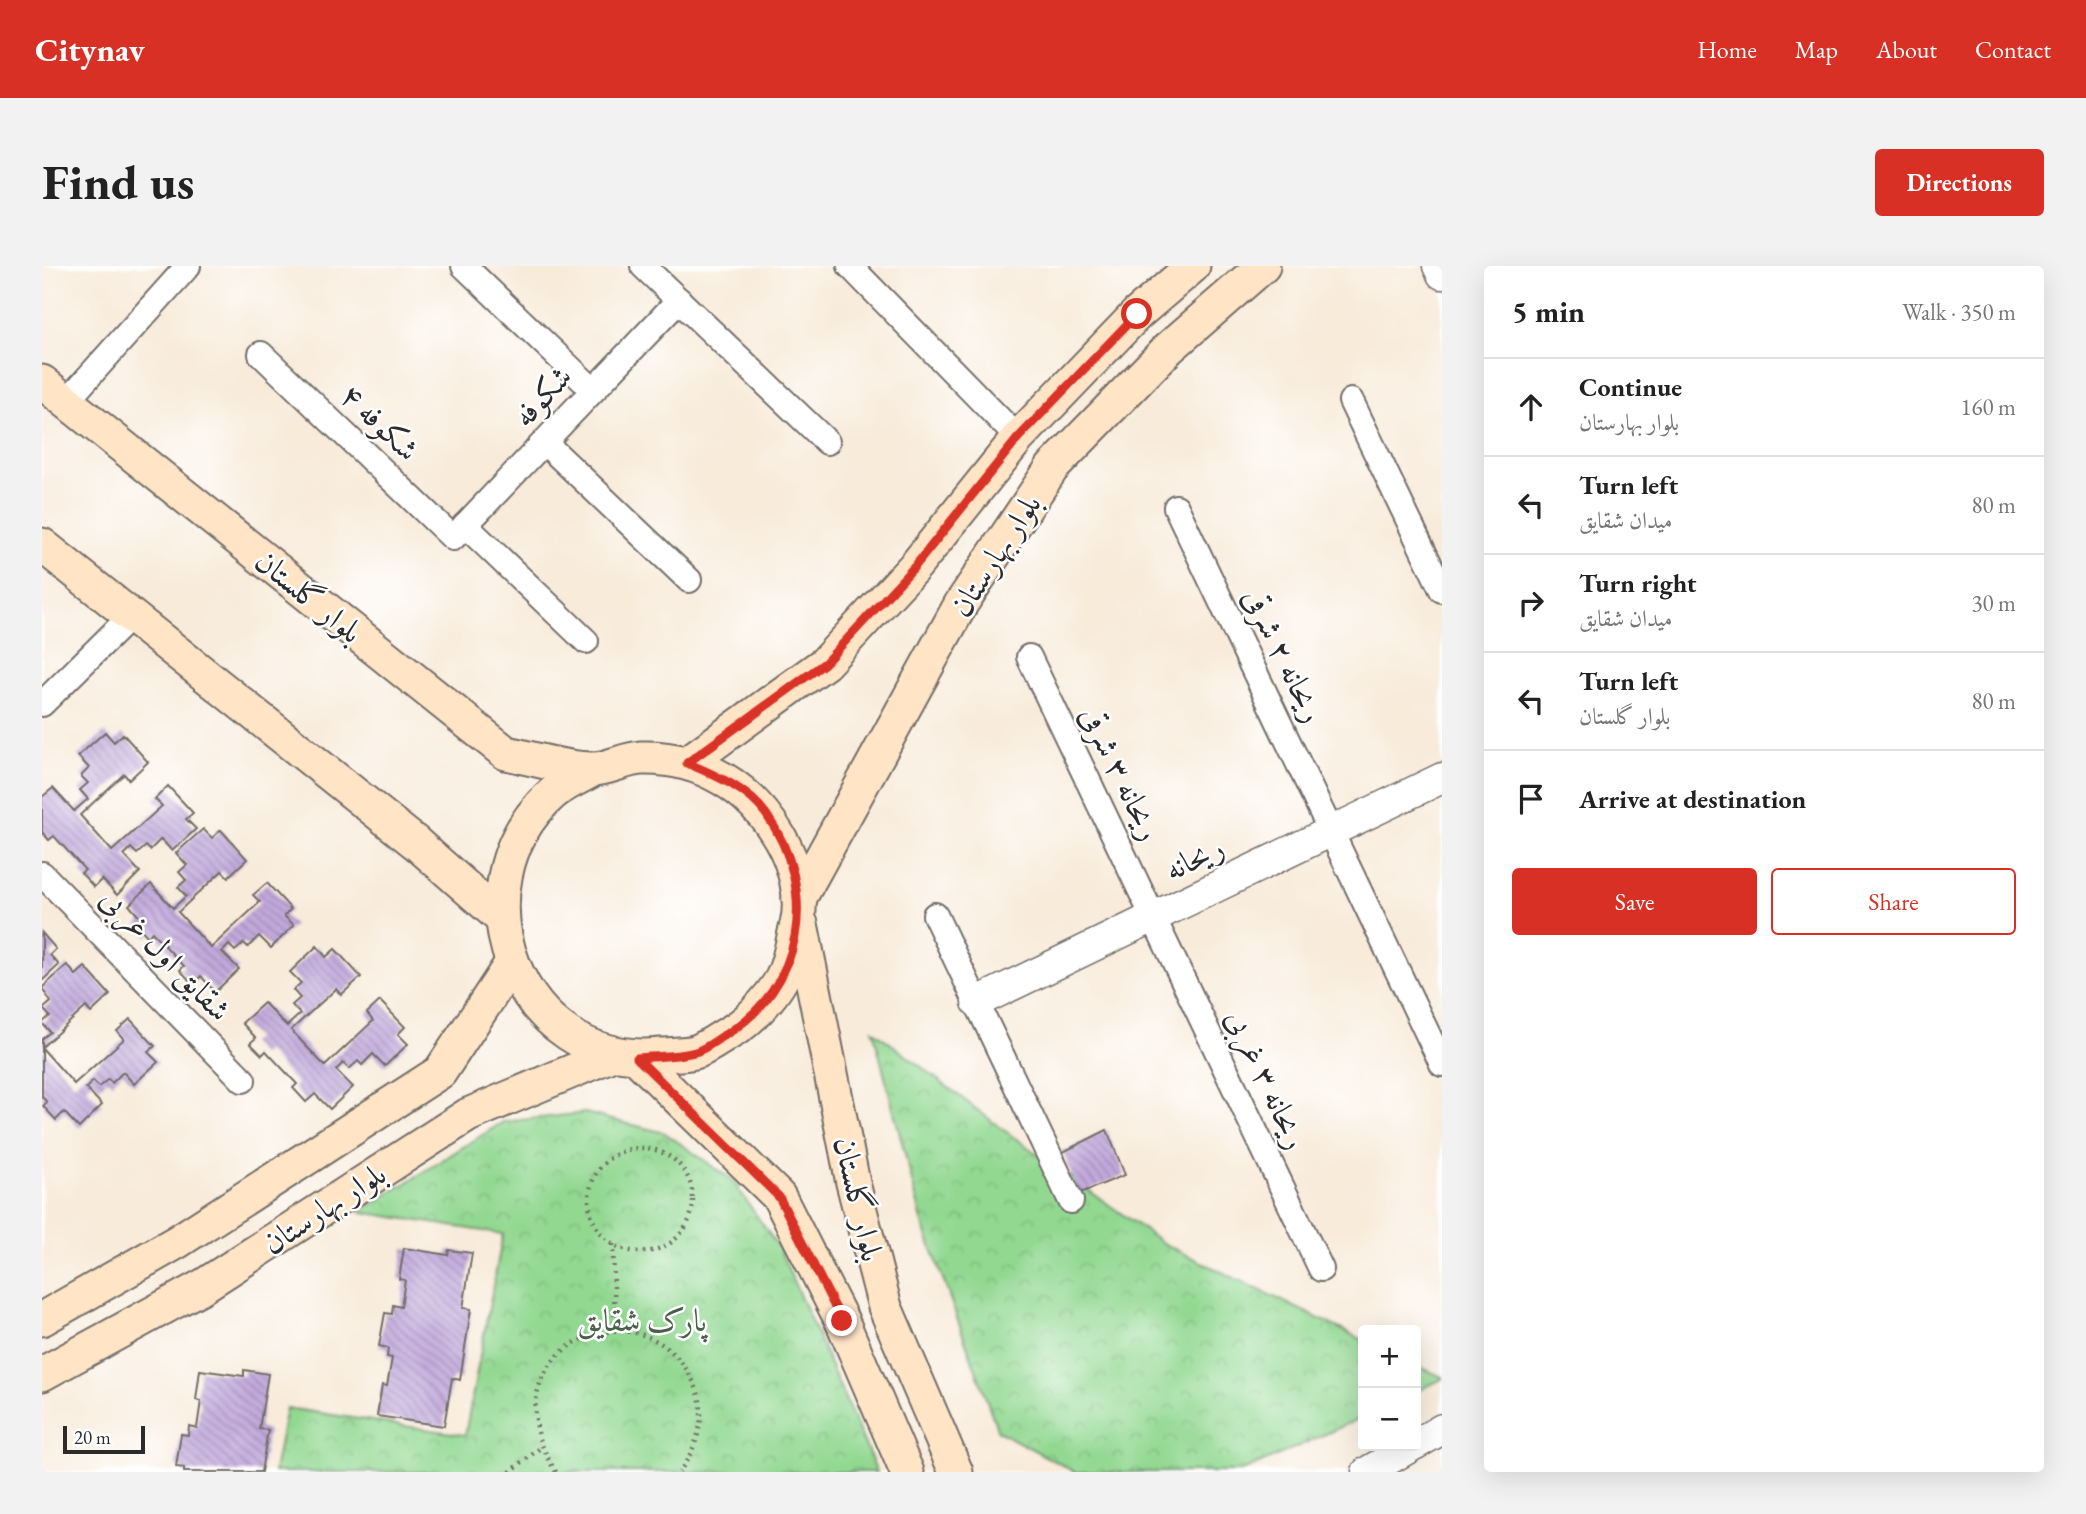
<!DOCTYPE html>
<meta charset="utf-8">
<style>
:root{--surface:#fff;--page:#f2f2f2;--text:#222;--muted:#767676;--line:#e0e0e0;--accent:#d93025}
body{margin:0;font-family:"EB Garamond",Amiri,serif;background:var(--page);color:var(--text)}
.controls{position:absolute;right:21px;bottom:21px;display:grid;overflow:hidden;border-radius:7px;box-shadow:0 7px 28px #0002}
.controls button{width:63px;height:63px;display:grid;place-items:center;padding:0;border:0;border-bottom:2px solid var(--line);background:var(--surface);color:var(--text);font:35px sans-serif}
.scale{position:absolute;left:21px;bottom:18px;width:82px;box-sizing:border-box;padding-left:7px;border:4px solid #2b2b2b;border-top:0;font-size:19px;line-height:24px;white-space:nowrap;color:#2b2b2b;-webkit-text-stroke:5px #fff;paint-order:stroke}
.stop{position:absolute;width:21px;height:21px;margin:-16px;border:5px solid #d93025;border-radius:50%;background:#fff}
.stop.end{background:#d93025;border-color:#fff;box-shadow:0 2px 7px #0008}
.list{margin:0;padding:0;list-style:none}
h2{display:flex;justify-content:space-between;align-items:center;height:91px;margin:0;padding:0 28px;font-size:30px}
h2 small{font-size:23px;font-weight:400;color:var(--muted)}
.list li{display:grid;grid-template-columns:46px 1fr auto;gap:21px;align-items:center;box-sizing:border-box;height:98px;padding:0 28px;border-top:2px solid var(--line)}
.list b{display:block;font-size:26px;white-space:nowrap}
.list p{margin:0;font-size:23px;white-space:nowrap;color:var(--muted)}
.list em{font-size:23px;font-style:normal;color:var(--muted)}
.actions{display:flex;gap:14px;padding:21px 28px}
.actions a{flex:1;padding:16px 0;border:2px solid var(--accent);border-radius:7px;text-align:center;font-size:24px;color:var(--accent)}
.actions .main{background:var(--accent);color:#fff}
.icon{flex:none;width:38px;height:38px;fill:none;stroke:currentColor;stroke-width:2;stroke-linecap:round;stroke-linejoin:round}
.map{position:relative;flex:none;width:1400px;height:1206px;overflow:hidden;border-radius:7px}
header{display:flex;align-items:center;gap:42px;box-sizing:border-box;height:98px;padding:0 35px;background:var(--accent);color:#fff}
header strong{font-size:33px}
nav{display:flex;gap:38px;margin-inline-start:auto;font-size:24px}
.intro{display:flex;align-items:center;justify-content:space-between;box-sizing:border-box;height:168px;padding:0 42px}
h1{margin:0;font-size:49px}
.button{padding:18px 32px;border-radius:7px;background:var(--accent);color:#fff;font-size:24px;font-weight:700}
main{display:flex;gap:42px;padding:0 42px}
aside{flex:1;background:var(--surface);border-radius:7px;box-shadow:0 7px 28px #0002}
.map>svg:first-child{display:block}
.park{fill:url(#park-crowns);stroke:#5e825e;stroke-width:2}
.building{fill:url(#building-back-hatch)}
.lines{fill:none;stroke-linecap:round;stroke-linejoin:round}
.minor-casing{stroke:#736e68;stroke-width:28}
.tertiary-casing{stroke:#736e68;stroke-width:33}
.secondary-casing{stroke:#736e68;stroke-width:37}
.path{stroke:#736e68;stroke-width:4.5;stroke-dasharray:2 5;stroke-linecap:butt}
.minor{stroke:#fff;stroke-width:24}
.tertiary{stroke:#fff;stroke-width:30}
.secondary{stroke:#ffe4c6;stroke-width:33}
.route{stroke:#d93025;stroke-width:9}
.labels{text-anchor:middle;stroke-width:5;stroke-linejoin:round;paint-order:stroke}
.street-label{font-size:32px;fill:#2b2b2b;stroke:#fff}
.park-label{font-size:32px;fill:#4a5f4a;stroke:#fff}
</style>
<header>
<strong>Citynav</strong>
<nav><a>Home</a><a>Map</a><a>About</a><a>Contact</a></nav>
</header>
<div class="intro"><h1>Find us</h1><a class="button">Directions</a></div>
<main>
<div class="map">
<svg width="1400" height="1206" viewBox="0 0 1400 1206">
<defs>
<pattern id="park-crowns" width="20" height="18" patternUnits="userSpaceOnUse" patternTransform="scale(1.75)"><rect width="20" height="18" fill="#92d891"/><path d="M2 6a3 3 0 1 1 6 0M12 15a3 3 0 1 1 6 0" fill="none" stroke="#7eba7d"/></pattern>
<pattern id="building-back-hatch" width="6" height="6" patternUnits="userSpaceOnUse" patternTransform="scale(1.75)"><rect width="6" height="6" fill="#c2a9dc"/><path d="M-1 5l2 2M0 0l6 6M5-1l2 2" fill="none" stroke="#9e8ab3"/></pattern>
</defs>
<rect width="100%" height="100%" fill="#fff"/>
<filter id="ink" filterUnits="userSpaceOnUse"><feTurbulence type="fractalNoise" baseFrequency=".0143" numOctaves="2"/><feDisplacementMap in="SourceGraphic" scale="14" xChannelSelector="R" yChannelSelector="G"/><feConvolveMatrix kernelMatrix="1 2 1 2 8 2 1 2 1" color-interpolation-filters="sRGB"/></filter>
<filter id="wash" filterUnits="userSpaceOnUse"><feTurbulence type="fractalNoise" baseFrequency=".00686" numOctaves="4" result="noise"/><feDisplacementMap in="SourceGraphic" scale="28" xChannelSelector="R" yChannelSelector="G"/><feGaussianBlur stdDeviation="1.57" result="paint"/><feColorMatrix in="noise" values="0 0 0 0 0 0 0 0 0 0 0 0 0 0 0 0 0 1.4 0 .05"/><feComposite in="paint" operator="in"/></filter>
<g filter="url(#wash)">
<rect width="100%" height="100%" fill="#f8ebda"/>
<!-- park -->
<g class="park">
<path d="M 831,764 L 959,862 L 1122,978 L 1321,1074 L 1321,1151 L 1199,1206 L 1033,1206 L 956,1165 L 881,958 Z"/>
<path d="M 543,847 L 623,867 L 690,914 L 737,982 L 835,1206 L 232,1206 L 244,1142 L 423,1169 L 461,968 L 318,946 L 461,856 Z"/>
<path d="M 1374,1099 L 1400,1111 L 1400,1113 L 1374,1126 Z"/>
</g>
<g id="blocks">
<!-- building -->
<g class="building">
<path d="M 63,466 L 72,476 L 81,468 L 106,496 L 87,514 L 82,508 L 38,549 L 70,585 L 120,540 L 113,533 L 126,520 L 151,547 L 144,553 L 154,563 L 130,585 L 119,573 L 108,584 L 104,580 L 95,588 L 89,582 L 82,589 L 98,606 L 75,629 L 60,613 L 52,621 L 39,607 L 43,604 L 12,570 L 7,574 L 0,566 L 0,531 L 11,522 L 32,545 L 46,533 L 38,524 L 46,517 L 39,510 L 47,502 L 36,490 Z"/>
<path d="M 161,563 L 170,572 L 179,564 L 205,593 L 186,611 L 180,605 L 136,646 L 169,682 L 218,636 L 211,629 L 225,617 L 249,643 L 242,650 L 252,659 L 229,682 L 217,670 L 206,681 L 202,677 L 193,685 L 187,679 L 180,686 L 197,703 L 173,726 L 159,710 L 151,718 L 138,704 L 142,700 L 110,666 L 106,671 L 95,659 L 100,654 L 87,639 L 109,618 L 131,642 L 144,630 L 136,621 L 144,614 L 137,606 L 145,599 L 134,587 Z"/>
<path d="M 0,667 L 14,683 L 8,689 L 17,699 L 0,715 Z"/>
<path d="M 275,680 L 284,691 L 293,683 L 319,711 L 299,729 L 294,723 L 249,764 L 283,800 L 331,755 L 325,747 L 338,735 L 363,761 L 356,768 L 366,778 L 343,800 L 331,788 L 320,799 L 316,795 L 307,803 L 301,797 L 294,804 L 311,821 L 288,843 L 273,828 L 264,836 L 251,822 L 255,818 L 224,785 L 220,789 L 208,777 L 214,772 L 200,757 L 222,737 L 245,760 L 258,748 L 250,739 L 258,732 L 251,724 L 259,717 L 248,706 Z"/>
<path d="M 25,699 L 34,709 L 43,701 L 68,729 L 49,747 L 44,741 L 0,781 L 0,773 L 8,766 L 0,757 L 8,750 L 1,743 L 9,736 L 0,722 Z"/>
<path d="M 88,753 L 113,780 L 106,786 L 116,796 L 92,818 L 81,806 L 70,817 L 66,813 L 57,821 L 51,815 L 44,822 L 60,839 L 37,862 L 22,846 L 14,854 L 1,840 L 5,836 L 0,831 L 0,782 L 32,818 L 82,773 L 75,765 Z"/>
<path d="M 1065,864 L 1083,909 L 1036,928 L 1021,886 Z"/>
<path d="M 362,982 L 406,989 L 407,984 L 430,987 L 421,1042 L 429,1043 L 418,1114 L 410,1112 L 402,1160 L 335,1150 L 340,1119 L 345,1120 L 350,1092 L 345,1091 L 346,1082 L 337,1080 L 343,1047 L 350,1048 L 351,1039 L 359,1041 L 363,1014 L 357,1013 Z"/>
<path d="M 158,1104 L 202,1110 L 202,1104 L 226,1108 L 217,1163 L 226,1164 L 219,1206 L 142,1206 L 142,1202 L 134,1201 L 139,1168 L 146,1169 L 147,1160 L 155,1162 L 159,1135 L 154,1134 Z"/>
</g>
</g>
</g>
<g filter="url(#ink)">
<use href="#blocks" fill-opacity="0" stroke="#736e68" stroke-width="2"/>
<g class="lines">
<!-- minor casing -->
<g class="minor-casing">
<g id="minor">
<path d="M 422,0 L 551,124"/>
<path d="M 601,0 L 785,176"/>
<path d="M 808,0 L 976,172"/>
<path d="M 219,88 L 411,272 L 637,34"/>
<path d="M 1309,135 L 1400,324"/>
<path d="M 24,136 L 146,0"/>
<path d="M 502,176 L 647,314"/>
<path d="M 1134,241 L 1400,798"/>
<path d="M 423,259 L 544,375"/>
<path d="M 987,391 L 1279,1003"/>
<path d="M 0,438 L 89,350"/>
<path d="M 0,608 L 201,814"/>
<path d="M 893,649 L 1029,935"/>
</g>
</g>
<!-- tertiary casing -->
<g class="tertiary-casing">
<g id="tertiary">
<path d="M 1396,0 L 1400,8"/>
<path d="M 935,736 L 1400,512"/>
<path d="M 1374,1178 L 1400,1163"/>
<path d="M 1325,1206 L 1370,1180"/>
</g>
</g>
<!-- secondary casing -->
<g class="secondary-casing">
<g id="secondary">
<path d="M 0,116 L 464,487 C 490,492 527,504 553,503 C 568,502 583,493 599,492 C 659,490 709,522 738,572 C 752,596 762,631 755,658 C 751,673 749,690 743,705 C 737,723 709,754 692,764 C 681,770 668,780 656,785 C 645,789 630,788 619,789 C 475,805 406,620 511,527 C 523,517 539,511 552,503"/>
<path d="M 0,279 L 374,577 L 459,652"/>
<path d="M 645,497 L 783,397 L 874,299 L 976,172 L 1095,48 L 1151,0"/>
<path d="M 757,633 L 919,338 L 1010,202 L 1127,82 L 1221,0"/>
<path d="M 759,658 L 811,917 L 843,1041 L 914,1206"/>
<path d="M 595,792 L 737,931 L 800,1055 L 865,1206"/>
<path d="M 0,1053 L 135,976 L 398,806 L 469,698"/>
<path d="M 0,1108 L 161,1020 L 426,849 L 571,788"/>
</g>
</g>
<!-- path -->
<g class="path">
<circle cx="599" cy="934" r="52"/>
<path d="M 571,978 L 573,1064"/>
<path d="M 468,1206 L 498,1182"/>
<path d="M 514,1206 C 436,1086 601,1008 652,1117 C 667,1147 656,1180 637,1206"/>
</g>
<!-- minor -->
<use href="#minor" class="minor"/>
<!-- tertiary -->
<use href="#tertiary" class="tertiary"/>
<!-- secondary -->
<use href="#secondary" class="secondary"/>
</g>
</g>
<g class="lines" filter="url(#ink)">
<!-- route -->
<path class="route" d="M 800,1055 L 737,931 L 595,792 C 614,790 635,791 653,786 C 663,783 673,775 681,770 C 763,723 777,623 724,548 C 705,522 673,509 645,497 L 783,397 L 874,299 L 976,172 L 1095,48"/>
</g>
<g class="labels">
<!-- street labels -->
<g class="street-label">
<text transform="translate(500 130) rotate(-47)" y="11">شکوفه</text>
<text transform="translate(338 156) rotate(44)" y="11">شکوفه ۴</text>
<text transform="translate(953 289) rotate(-57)" y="11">بلوار بهارستان</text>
<text transform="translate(267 330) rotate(39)" y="11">بلوار گلستان</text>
<text transform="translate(1242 389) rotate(64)" y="11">ریحانه ۲ شرقی</text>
<text transform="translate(1079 507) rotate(64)" y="11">ریحانه ۳ شرقی</text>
<text transform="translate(1152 592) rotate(-26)" y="11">ریحانه</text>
<text transform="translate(124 688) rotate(46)" y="11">شقایق اول غربی</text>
<text transform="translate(1225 813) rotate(65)" y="11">ریحانه ۳ غربی</text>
<text transform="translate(817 933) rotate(77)" y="11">بلوار گلستان</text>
<text transform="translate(282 942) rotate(-33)" y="11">بلوار بهارستان</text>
</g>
<!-- park labels -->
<g class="park-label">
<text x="600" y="1065">پارک شقایق</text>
</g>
</g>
</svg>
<div class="controls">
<button>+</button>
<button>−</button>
</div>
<div class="scale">20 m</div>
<div class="stop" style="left:1095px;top:48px"></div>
<div class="stop end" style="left:800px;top:1055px"></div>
</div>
<aside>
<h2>5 min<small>Walk · 350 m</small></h2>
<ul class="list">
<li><svg class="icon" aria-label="ahead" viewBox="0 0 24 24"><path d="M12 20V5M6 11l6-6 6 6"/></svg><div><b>Continue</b><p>بلوار بهارستان</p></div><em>160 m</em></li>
<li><svg class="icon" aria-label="left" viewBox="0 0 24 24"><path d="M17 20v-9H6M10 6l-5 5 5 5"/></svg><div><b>Turn left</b><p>میدان شقایق</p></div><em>80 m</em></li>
<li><svg class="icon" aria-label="right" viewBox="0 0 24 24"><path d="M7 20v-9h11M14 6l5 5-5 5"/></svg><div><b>Turn right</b><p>میدان شقایق</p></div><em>30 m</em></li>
<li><svg class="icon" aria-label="left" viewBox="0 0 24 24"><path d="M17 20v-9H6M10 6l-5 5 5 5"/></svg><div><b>Turn left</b><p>بلوار گلستان</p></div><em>80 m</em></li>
<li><svg class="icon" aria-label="arrive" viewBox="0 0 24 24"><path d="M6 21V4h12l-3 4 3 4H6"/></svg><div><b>Arrive at destination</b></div></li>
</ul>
<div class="actions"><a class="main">Save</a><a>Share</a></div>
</aside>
</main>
